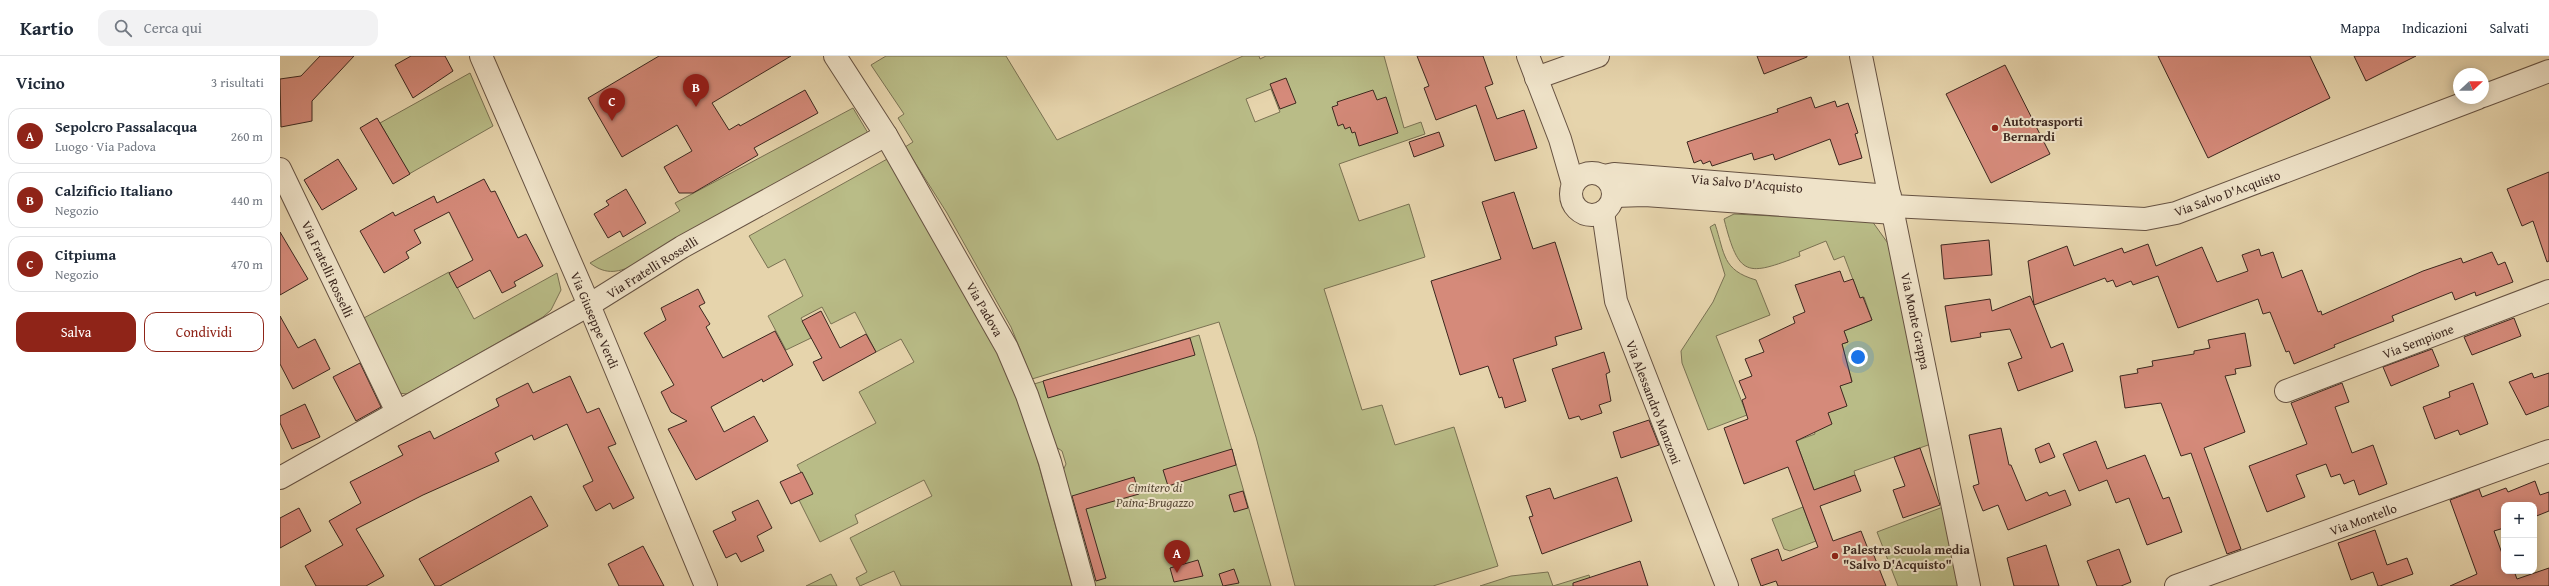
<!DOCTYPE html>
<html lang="it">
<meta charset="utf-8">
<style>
:root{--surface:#fff;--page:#f2f2f3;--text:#1f2937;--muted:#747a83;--line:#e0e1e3;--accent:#8f2418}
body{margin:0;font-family:"Gentium Book Plus",serif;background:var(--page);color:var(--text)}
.controls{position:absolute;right:12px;bottom:12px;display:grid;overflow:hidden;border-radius:8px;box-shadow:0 2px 10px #0003}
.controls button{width:36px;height:36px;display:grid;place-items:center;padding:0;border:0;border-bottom:1px solid var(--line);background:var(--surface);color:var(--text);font:20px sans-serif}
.compass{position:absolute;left:2173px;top:12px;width:36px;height:36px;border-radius:50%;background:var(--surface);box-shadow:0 2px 10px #0003;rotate:68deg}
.you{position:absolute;left:1578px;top:301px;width:14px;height:14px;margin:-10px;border:3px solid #fff;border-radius:50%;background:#1a73e8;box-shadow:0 0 0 6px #1a73e833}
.badge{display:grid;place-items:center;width:26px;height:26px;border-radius:50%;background:var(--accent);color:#fff;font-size:13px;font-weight:700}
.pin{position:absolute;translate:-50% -33px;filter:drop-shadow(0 1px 2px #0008)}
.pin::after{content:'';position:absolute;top:21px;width:14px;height:12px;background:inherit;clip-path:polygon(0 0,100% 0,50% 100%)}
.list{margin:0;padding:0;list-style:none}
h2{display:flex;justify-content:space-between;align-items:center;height:52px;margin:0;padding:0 16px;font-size:17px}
h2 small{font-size:13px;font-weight:400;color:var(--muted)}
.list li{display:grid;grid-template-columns:26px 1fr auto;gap:12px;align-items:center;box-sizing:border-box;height:56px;margin:0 8px 8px;padding:0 8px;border:1px solid var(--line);border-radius:12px}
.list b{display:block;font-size:15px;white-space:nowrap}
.list p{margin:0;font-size:13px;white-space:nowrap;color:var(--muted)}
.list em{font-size:13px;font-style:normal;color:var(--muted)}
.actions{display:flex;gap:8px;padding:12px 16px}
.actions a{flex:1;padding:9px 0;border:1px solid var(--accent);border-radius:12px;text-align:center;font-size:14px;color:var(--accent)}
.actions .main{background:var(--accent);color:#fff}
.icon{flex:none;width:22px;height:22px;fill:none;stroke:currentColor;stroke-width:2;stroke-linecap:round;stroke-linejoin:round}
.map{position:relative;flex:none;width:2269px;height:530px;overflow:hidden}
header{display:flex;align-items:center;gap:24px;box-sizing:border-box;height:56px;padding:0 20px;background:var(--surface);border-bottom:1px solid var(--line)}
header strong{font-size:19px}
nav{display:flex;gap:22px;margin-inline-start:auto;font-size:14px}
.search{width:280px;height:36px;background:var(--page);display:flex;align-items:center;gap:10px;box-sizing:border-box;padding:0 14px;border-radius:12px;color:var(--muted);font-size:15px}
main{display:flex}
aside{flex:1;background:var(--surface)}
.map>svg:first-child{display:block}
.green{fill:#b9bc87;stroke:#7a7253;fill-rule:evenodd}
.building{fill:#d58a7a;stroke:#3c271f}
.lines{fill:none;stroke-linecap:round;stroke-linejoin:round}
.minor-casing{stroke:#665242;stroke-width:24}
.minor{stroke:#efe3c9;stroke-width:22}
.poi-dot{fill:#8f2418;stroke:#efe3c9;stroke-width:1.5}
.labels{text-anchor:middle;stroke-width:4;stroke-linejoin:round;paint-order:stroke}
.poi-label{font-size:13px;font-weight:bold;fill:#3c271f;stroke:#efe3c9;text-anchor:start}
.street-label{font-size:13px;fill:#3c271f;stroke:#efe3c9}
.park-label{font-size:13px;font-style:italic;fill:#5b4c39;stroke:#efe3c9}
</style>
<header>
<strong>Kartio</strong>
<div class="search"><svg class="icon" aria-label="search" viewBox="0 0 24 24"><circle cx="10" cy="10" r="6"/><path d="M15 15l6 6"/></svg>Cerca qui</div>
<nav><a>Mappa</a><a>Indicazioni</a><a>Salvati</a></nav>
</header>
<main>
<aside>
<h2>Vicino<small>3 risultati</small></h2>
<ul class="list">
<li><span class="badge">A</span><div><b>Sepolcro Passalacqua</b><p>Luogo · Via Padova</p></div><em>260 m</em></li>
<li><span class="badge">B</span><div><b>Calzificio Italiano</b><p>Negozio</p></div><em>440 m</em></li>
<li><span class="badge">C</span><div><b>Citpiuma</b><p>Negozio</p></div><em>470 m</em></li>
</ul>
<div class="actions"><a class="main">Salva</a><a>Condividi</a></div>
</aside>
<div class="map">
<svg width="2269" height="530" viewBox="0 0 2269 530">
<rect width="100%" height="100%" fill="#e6d4ac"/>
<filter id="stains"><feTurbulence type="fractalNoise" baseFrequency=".005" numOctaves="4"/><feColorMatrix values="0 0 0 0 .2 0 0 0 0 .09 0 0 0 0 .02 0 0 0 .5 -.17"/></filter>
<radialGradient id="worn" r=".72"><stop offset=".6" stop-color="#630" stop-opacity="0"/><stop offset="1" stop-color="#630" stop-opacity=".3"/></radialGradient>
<!-- green -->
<g class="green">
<path d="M 606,0 L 726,0 L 777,84 L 963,0 L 979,0 L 980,3 L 986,0 L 1104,0 L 1124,72 L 1141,66 L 1145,78 L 1059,108 L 1079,165 L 1129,148 L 1145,201 L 1044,233 L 1082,354 L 1102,349 L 1115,389 L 1174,371 L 1218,510 L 1153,530 L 1015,530 L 976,381 L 939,266 L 752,323 L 731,271 L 667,157 L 625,91 L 633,86 L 618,62 L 624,58 L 591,9 ZM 991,33 L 1000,56 L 975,66 L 966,43 Z"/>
<path d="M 190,17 L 213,70 L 129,118 L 100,67 Z"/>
<path d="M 573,52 L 588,77 L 357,208 C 339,216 327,220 310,207 L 400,155 L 395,147 Z"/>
<path d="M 609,102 L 723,304 L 753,388 L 792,530 L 621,530 L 614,515 L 580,530 L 576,522 L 587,516 L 570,482 L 652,440 L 644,424 L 575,459 L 578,467 L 540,486 L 519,444 L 532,437 L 517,409 L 596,367 L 579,336 L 634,306 L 621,283 L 596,296 L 575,256 L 551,268 L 542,251 L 521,262 L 531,282 L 506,294 L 488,260 L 523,240 L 505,203 L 488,212 L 469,180 Z"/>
<path d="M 1454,158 L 1592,165 L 1612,193 L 1651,388 L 1574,415 L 1575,419 L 1534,434 L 1516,385 L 1535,378 L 1534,374 L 1552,333 L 1572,325 L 1562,288 L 1568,286 L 1564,275 L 1592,264 L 1584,241 L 1580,242 L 1564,200 L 1554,204 L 1546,185 L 1519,196 L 1520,200 C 1467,220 1459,222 1444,163 Z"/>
<path d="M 1435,168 C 1445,198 1442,214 1476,224 L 1490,259 L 1436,280 L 1467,359 L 1428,374 L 1402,307 L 1401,295 L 1433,246 L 1445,219 L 1430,171 Z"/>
<path d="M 169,216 L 194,263 L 277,217 L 281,234 L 271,254 L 263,261 L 127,338 L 118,337 L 82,263 Z"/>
<path d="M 919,279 L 991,530 L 812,530 L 780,421 L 786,408 L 782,395 L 773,389 L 754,328 Z"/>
<path d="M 1523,451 L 1536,485 L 1510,495 L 1504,493 L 1492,463 Z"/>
<path d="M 1663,451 L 1679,530 L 1618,530 L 1597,476 Z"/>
<path d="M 1268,516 L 1273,530 L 1309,519 L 1313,530 L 1200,530 L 1231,520 Z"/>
<path d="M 551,518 L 557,530 L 526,530 Z"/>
</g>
<!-- building -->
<g class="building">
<path d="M 40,0 L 74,0 L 32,45 L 32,65 L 1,71 L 0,23 L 21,20 Z"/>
<path d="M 131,0 L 165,0 L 173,15 L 133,42 L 115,9 Z"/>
<path d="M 379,0 L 511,0 L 432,47 L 449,74 L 459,68 L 460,70 L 525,34 L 538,57 L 474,92 L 478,99 L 413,137 L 399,137 L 384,111 L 412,95 L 397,69 L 342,101 L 308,42 Z"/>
<path d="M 1137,0 L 1203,0 L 1213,28 L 1205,31 L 1217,63 L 1244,54 L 1257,92 L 1215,105 L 1196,49 L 1156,64 L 1144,32 L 1149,30 Z"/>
<path d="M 1477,0 L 1527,0 L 1527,1 L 1484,18 Z"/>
<path d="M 1878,0 L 2030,0 L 2050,42 L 1928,102 Z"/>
<path d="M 2074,0 L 2136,0 L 2086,25 Z"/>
<path d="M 1725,9 L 1770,98 L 1711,127 L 1666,38 Z"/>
<path d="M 1006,22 L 1016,47 L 1000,53 L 990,28 Z"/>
<path d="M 1093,34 L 1097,44 L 1106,41 L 1118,77 L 1079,90 L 1075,76 L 1072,77 L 1070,71 L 1065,73 L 1063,68 L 1058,70 L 1052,51 L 1058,49 L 1057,46 Z"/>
<path d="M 1531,41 L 1535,52 L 1555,45 L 1557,51 L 1568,47 L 1578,77 L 1575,78 L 1582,102 L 1559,109 L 1550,83 L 1495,104 L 1493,98 L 1474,104 L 1472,97 L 1432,110 L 1430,105 L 1423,108 L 1421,104 L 1414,107 L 1407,86 L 1498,56 L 1497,53 Z"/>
<path d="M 97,62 L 130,118 L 113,128 L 80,72 Z"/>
<path d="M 1159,76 L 1164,90 L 1134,101 L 1129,86 Z"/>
<path d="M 58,103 L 77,133 L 42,154 L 24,124 Z"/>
<path d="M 2269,116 L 2269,205 L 2267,206 L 2253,165 L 2242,170 L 2227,133 Z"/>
<path d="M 204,123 L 211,136 L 215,135 L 238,182 L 246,178 L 263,210 L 234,226 L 236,230 L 222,237 L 210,214 L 177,232 L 169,217 L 193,204 L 169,156 L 134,174 L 141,187 L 126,196 L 129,202 L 104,217 L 80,175 L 113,156 L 115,160 L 154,140 L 157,147 Z"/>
<path d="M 346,133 L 366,167 L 343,181 L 340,175 L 328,182 L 314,158 L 329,149 L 326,145 Z"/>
<path d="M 1234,136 L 1253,193 L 1275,186 L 1302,273 L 1275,281 L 1277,289 L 1233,303 L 1246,345 L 1225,352 L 1222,341 L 1219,342 L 1208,310 L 1180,319 L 1151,225 L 1221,203 L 1202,146 Z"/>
<path d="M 0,176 L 28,223 L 0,239 Z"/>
<path d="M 1709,184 L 1712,219 L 1664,223 L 1661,189 Z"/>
<path d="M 1868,188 L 1876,210 L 1922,191 L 1937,226 L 1968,215 L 1962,199 L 1979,193 L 1981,200 L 1993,196 L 2002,222 L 2022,214 L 2038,256 L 2041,255 L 2042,259 L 2143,215 L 2181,202 L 2183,207 L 2212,196 L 2218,209 L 2225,206 L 2233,226 L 2196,240 L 2195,236 L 2175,244 L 2172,236 L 2112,260 L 2114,265 L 2054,289 L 2055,291 L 2014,308 L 2009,295 L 2006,296 L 1990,256 L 1983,258 L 1978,243 L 1898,272 L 1878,220 L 1853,229 L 1851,225 L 1836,231 L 1833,224 L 1827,226 L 1825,222 L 1754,249 L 1771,292 L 1783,287 L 1793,315 L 1738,335 L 1728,307 L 1742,302 L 1730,273 L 1700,277 L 1701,281 L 1671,286 L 1665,250 L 1710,243 L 1712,255 L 1750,240 L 1754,249 L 1748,205 L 1787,190 L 1794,210 L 1842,192 L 1844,197 Z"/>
<path d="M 1560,215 L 1564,226 L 1573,223 L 1580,242 L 1583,241 L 1592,264 L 1564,275 L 1568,286 L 1562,288 L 1572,326 L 1560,330 L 1567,350 L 1548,357 L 1552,368 L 1516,385 L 1534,434 L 1575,419 L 1581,435 L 1540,450 L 1553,485 L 1581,475 L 1588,493 L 1591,492 L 1606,530 L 1498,530 L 1496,525 L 1481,530 L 1471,503 L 1498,493 L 1502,505 L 1538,491 L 1508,411 L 1464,428 L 1444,372 L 1468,363 L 1462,344 L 1466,342 L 1459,325 L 1472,320 L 1465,303 L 1484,296 L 1479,284 L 1515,267 L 1513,261 L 1525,256 L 1515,229 Z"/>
<path d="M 418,233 L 425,247 L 419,250 L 430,268 L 426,271 L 443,302 L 495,275 L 513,309 L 483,326 L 482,323 L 431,351 L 444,376 L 474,360 L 488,385 L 416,424 L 388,373 L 407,365 L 391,356 L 381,336 L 394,329 L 364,277 L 386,264 L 381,252 Z"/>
<path d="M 541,255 L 560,292 L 586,278 L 596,296 L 543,325 L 533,306 L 542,302 L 522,265 Z"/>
<path d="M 0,260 L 18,292 L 35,283 L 50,313 L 13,333 L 0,308 Z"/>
<path d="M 2234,262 L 2241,280 L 2192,299 L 2184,281 Z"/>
<path d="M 1965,277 L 1971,310 L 1955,313 L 1956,318 L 1945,320 L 1965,376 L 1924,392 L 1961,493 L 1947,498 L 1911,397 L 1901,400 L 1881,347 L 1845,352 L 1840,320 L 1858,317 L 1857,313 L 1873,310 L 1872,305 L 1914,298 L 1914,295 L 1930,292 L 1928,284 Z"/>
<path d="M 910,282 L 915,299 L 768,342 L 763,325 Z"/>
<path d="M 2152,293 L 2159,310 L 2111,330 L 2103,311 Z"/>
<path d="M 1324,296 L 1330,316 L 1326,318 L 1331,345 L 1319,349 L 1322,357 L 1301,364 L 1299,360 L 1289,363 L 1272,313 Z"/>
<path d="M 80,307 L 101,351 L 76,365 L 53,321 Z"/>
<path d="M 2252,317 L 2254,322 L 2269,317 L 2269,350 L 2246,359 L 2229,326 Z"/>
<path d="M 290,320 L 307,357 L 319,352 L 336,388 L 328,391 L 354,442 L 333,453 L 330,447 L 316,455 L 303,430 L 313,425 L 287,368 L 254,384 L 252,379 L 215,397 L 219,405 L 143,439 L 76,473 L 104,520 L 86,530 L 36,530 L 25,510 L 63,489 L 49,465 L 81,447 L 70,426 L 123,399 L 118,390 L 150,375 L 154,383 L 219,350 L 216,343 L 248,327 L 253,337 Z"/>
<path d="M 2062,327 L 2069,346 L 2055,351 L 2072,397 L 2093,389 L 2107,428 L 2079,439 L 2074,424 L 2064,428 L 2060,418 L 2051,421 L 2046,408 L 2016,419 L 2025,441 L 1987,456 L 1969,410 L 2027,388 L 2011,347 Z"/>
<path d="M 2193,327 L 2208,368 L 2180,379 L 2178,374 L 2155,383 L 2143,351 L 2170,341 L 2169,336 Z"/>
<path d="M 25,348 L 40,381 L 12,393 L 0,367 L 0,360 Z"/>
<path d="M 1369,364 L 1379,389 L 1341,402 L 1333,376 Z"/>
<path d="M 1721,372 L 1729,409 L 1731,409 L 1746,445 L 1767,436 L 1769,440 L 1785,434 L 1791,449 L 1728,474 L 1718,449 L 1703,455 L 1693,430 L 1699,428 L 1689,379 Z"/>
<path d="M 1816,385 L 1827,413 L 1865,399 L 1883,443 L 1889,441 L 1902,476 L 1867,489 L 1849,442 L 1836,447 L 1827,424 L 1799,435 L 1783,398 Z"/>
<path d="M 1769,387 L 1775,401 L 1760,407 L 1755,393 Z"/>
<path d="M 1640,392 L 1660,449 L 1623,462 L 1613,434 L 1625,430 L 1614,401 Z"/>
<path d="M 952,393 L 956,409 L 888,430 L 883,414 Z"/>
<path d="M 522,416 L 533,438 L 511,448 L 500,426 Z"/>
<path d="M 854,421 L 859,438 L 806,453 L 826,522 L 816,525 L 792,440 Z"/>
<path d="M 1337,421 L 1352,465 L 1262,498 L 1249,461 L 1253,460 L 1246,440 L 1270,432 L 1274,443 Z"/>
<path d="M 2255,425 L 2260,439 L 2269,436 L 2269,455 L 2254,461 L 2254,449 L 2224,449 L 2224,472 L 2214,475 L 2224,503 L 2224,515 L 2234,515 L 2237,523 L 2269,512 L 2269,530 L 2170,530 L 2197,518 L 2170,444 L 2199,433 L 2202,441 L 2226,432 L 2228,436 Z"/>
<path d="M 963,435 L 968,452 L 954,456 L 949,439 Z"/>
<path d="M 251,440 L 268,470 L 160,530 L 155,530 L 139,503 Z"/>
<path d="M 478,444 L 492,472 L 477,480 L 484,495 L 461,506 L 456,497 L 446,502 L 433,475 L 456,464 L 452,456 Z"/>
<path d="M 19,452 L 31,475 L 0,492 L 0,462 Z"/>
<path d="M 2095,474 L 2107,509 L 2127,502 L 2133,518 L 2100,530 L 2098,530 L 2093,516 L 2071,524 L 2058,487 Z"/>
<path d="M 1766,489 L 1779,530 L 1734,530 L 1727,502 Z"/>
<path d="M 363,490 L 384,530 L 339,530 L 328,508 Z"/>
<path d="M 1839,493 L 1851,526 L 1841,530 L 1817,530 L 1807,505 Z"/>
<path d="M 918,504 L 923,520 L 894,526 L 890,512 Z"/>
<path d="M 1360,505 L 1368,530 L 1293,530 L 1293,527 Z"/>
<path d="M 954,513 L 959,527 L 943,530 L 939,518 Z"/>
</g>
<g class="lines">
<!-- minor casing -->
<g class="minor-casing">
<g id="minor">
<path d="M 201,0 L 309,249 L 426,530"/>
<path d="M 555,0 L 606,79 L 727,292 L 747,339 L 770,406 L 804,530"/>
<path d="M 1248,0 L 1280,83 L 1293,128"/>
<path d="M 1581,0 L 1689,530"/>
<path d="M 1256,22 L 1318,0"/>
<path d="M 2203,40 L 2269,15"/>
<path d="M 0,113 L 117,356"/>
<circle cx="1312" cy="138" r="21"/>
<path d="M 1324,120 L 1334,118 L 1610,140"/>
<path d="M 1334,140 L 1365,139 L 1614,157"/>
<path d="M 1612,150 L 1865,163 L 1896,157 L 2198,42"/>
<path d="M 1323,156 L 1336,245 L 1447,530"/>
<path d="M 2006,335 L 2269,235"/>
<path d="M 0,422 L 309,249 L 402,191 L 606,79"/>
<path d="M 1896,530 L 2269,395"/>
</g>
</g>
<!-- minor -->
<use href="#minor" class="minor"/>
</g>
<!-- markers -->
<g class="poi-dot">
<circle cx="1715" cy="72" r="4"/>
<circle cx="1555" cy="500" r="4"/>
</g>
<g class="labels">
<!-- poi labels -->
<g class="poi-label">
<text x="1723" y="70">Autotrasporti<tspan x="1723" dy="15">Bernardi</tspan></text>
<text x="1563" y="498">Palestra Scuola media<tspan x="1563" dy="15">"Salvo D'Acquisto"</tspan></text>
</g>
<!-- street labels -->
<g class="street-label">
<text transform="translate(1467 127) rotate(5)" y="5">Via Salvo D'Acquisto</text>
<text transform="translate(1947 137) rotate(-20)" y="5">Via Salvo D'Acquisto</text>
<text transform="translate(372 211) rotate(-32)" y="5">Via Fratelli Rosselli</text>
<text transform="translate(48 213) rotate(65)" y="5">Via Fratelli Rosselli</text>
<text transform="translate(705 253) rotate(60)" y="5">Via Padova</text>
<text transform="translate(315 264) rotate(67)" y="5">Via Giuseppe Verdi</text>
<text transform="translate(1636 265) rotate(78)" y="5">Via Monte Grappa</text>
<text transform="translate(2138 285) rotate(-21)" y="5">Via Sempione</text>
<text transform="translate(1374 346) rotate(69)" y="5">Via Alessandro Manzoni</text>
<text transform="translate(2083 463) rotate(-20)" y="5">Via Montello</text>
</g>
<!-- park labels -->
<g class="park-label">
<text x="875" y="436">Cimitero di<tspan x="875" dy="15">Paina-Brugazzo</tspan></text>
</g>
</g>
<rect width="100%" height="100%" filter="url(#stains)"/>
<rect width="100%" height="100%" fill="url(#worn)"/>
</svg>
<div class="controls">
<button>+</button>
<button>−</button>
</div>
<svg class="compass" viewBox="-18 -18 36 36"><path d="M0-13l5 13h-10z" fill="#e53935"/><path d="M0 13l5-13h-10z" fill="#747a83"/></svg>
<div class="you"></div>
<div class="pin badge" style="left:897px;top:517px">A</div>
<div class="pin badge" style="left:416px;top:51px">B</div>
<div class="pin badge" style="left:332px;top:65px">C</div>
</div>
</main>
